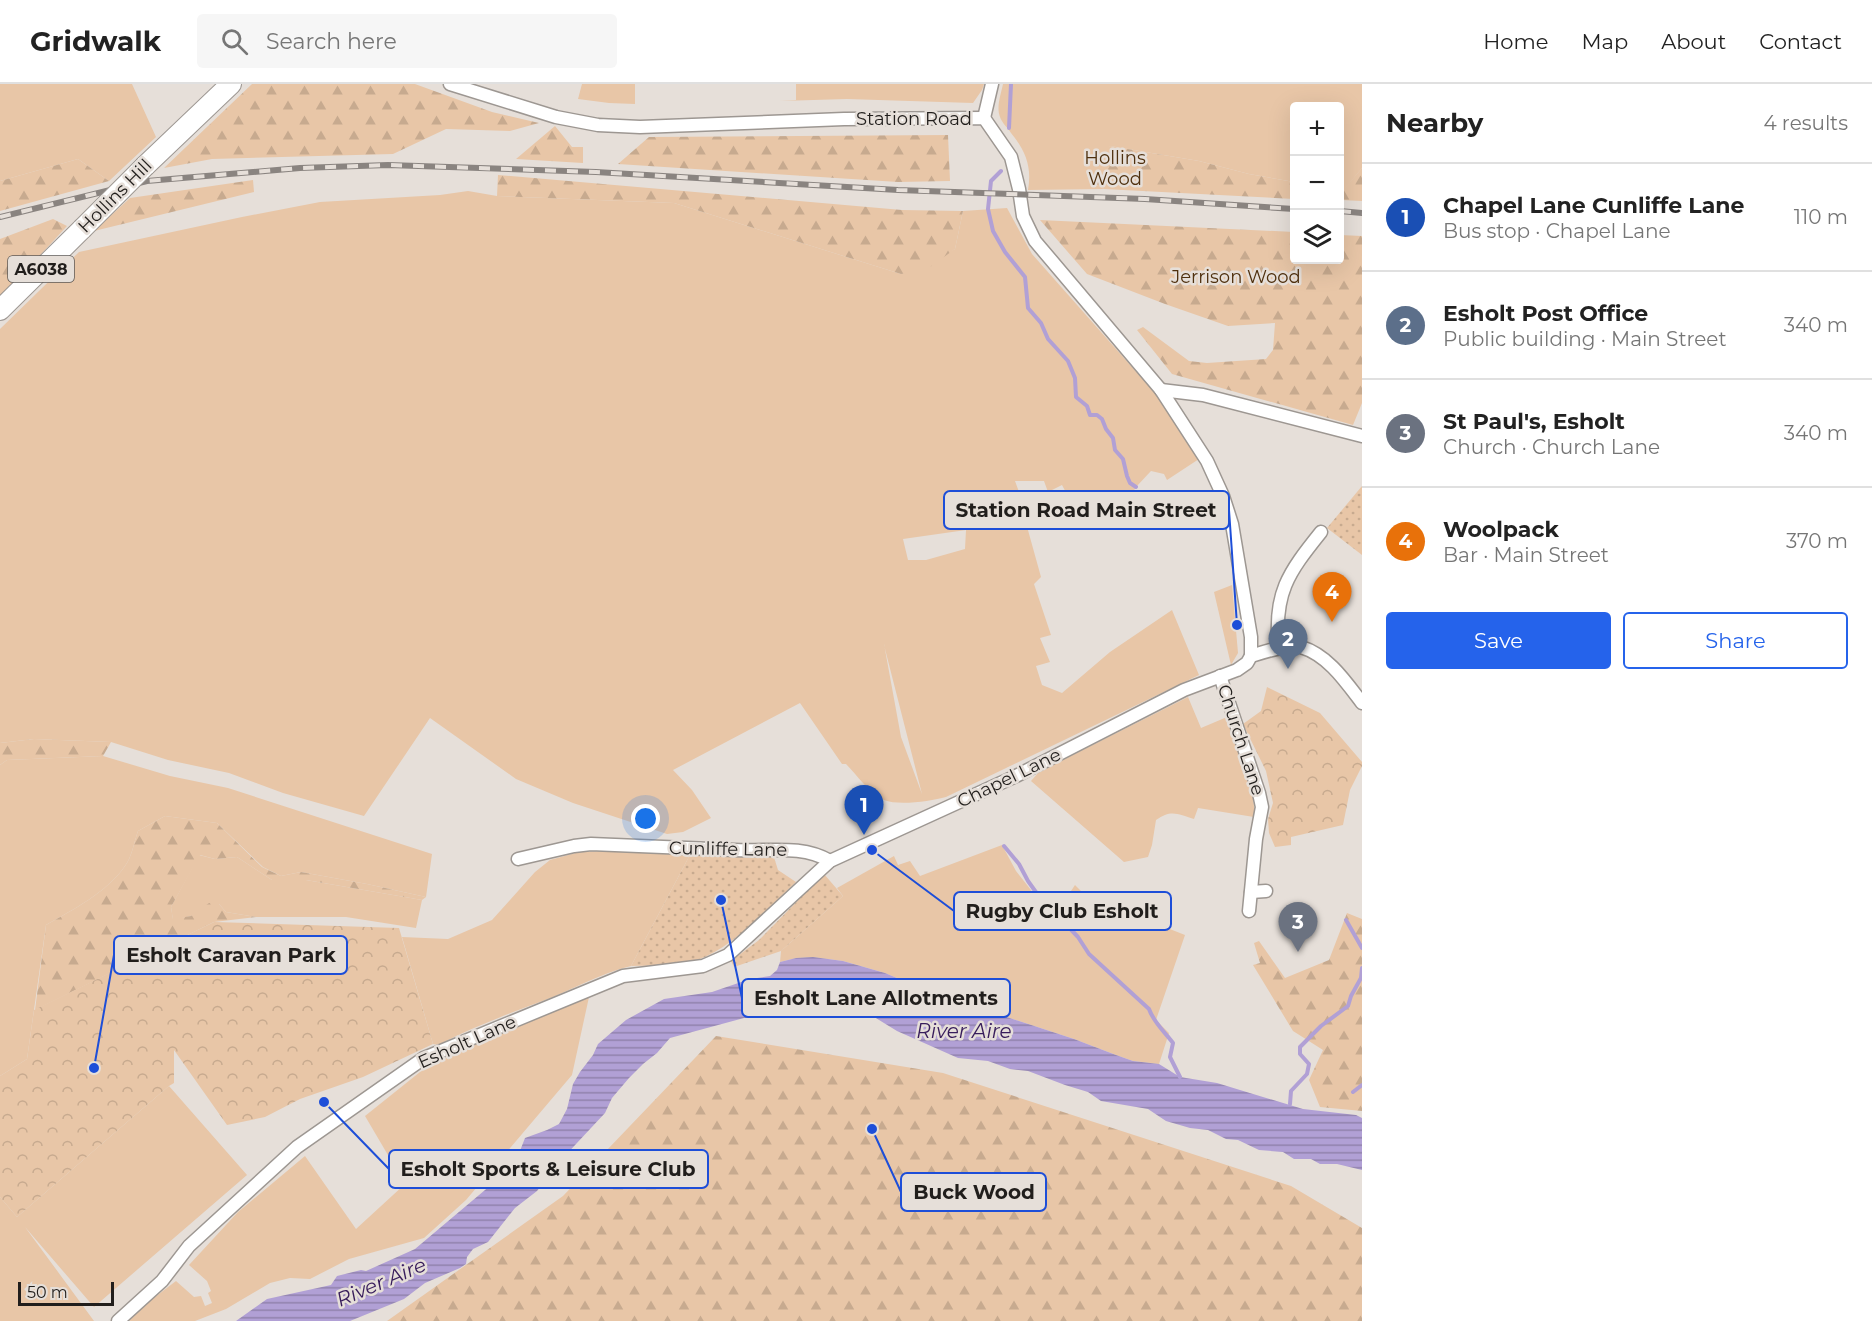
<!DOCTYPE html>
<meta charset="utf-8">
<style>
:root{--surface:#fff;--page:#f6f6f6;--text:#222;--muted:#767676;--line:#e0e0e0;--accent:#2563eb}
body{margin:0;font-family:Montserrat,sans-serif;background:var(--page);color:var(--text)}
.controls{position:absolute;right:18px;top:18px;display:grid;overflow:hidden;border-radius:6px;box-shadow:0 6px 24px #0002}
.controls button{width:54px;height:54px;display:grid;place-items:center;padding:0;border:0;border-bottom:2px solid var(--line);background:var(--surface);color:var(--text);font:30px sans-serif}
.scale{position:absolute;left:18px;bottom:15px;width:96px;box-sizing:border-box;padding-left:6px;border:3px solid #211e1c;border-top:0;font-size:16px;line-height:21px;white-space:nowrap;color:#211e1c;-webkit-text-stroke:4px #e6dfd9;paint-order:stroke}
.you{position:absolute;left:646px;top:735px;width:21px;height:21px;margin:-15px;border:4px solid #fff;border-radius:50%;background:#1a73e8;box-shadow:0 0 0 9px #1a73e833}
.badge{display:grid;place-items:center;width:39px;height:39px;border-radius:50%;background:var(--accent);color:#fff;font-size:20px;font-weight:700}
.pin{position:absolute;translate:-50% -50px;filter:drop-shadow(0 2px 3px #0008)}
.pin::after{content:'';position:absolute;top:32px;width:21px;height:18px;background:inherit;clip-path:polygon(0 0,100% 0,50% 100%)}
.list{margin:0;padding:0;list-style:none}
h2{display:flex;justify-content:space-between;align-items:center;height:78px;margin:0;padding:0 24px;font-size:26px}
h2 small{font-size:20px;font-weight:400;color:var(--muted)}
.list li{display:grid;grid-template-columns:39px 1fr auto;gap:18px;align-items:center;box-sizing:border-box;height:108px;padding:0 24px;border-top:2px solid var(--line)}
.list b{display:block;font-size:22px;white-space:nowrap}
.list p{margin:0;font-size:20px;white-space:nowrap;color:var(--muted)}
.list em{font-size:20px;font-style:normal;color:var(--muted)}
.actions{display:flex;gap:12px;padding:18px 24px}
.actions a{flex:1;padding:14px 0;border:2px solid var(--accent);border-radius:6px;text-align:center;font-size:21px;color:var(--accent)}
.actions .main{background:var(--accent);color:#fff}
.icon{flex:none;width:33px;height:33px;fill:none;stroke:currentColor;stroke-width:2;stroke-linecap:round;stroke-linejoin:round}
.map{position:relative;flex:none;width:1362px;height:1237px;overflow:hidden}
header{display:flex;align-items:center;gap:36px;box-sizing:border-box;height:84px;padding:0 30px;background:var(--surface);border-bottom:2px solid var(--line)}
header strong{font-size:28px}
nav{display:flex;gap:33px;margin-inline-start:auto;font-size:21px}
.search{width:420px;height:54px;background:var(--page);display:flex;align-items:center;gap:15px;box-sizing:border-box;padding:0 21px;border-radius:6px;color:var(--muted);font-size:22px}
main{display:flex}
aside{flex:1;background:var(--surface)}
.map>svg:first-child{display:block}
.grass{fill:#e8c6a7;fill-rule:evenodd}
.forest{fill:url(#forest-firs)}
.park{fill:url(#park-crowns)}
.garden{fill:url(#garden-dots)}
.water{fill:url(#water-rules)}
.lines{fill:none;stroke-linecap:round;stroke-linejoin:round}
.stream{stroke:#b1a0d5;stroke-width:4}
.minor-casing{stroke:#9d9792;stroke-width:15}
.primary-casing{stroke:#9d9792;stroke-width:22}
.minor{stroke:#fff;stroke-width:12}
.primary{stroke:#fff;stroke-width:20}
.rail-casing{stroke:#8a8480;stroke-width:6}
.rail{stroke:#e6dfd9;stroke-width:4;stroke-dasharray:11;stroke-linecap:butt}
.primary-bridge-casing{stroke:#9d9792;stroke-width:22;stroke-linecap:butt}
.primary-bridge{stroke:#fff;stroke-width:20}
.labels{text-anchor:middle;stroke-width:5;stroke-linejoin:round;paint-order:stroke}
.shield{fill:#e6dfd9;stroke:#5c5855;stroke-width:1.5}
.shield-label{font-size:16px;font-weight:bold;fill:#211e1c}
.street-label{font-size:18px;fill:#211e1c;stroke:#e6dfd9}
.park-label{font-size:18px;fill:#4f300e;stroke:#e6dfd9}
.water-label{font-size:20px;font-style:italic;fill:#371c5b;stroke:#e6dfd9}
.leader{fill:none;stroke:#1d4ed8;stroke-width:2}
.callout-dot{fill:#1d4ed8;stroke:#e6dfd9;stroke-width:2}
.callout{fill:#e6dfd9;stroke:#1d4ed8;stroke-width:2}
.callout-label{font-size:20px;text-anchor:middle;font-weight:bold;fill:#211e1c}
</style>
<header>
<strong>Gridwalk</strong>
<div class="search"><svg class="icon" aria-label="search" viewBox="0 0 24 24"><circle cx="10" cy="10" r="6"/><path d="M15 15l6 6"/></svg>Search here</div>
<nav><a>Home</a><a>Map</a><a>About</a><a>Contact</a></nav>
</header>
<main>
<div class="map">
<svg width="1362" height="1237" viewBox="0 0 1362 1237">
<defs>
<pattern id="forest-firs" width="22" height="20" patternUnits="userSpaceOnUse" patternTransform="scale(1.5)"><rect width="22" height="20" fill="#e8c6a7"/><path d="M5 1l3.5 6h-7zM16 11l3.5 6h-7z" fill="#c7aa8f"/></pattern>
<pattern id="park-crowns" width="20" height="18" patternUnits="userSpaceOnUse" patternTransform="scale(1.5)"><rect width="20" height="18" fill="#e8c6a7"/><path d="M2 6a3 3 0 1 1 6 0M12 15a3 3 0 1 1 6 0" fill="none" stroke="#c7aa8f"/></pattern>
<pattern id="garden-dots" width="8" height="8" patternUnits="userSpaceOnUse" patternTransform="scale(1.5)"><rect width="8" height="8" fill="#e8c6a7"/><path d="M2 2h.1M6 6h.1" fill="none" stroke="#c7aa8f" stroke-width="1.8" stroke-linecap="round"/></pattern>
<pattern id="water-rules" width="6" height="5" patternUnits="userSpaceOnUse" patternTransform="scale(1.5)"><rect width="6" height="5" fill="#b1a0d5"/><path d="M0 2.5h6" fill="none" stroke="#9082ac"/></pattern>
</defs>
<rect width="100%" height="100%" fill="#e6dfd9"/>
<!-- grass -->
<g class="grass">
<path d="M 0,0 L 132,0 L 156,53 L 109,97 L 78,75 L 0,97 Z"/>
<path d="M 582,0 L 635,0 L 635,20 L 609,19 L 578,15 Z"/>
<path d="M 796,0 L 984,0 L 982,6 L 973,19 L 847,15 L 780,17 L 796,16 Z"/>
<path d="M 1003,0 L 1362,0 L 1362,84 L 1344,106 L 1340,105 L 1340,22 L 1294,22 L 1294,98 L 1249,90 L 1199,77 L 1110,62 L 1091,98 L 1104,105 L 1028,106 C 1032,83 1026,67 1011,49 C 1008,44 1002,39 1000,33 C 996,23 1001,10 1003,0 Z"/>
<path d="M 468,107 L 497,112 L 674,119 L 901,190 L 955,165 L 963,127 L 1007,124 L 1032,170 L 1162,317 L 1199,375 L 1167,396 L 1164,390 L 1151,387 L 1136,403 L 1127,418 L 1110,421 L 1111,428 L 1101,428 L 1093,429 C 1086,415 1086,414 1070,416 L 1062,401 L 1048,408 L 1044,397 L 1015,397 L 1030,438 L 1026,439 L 1041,493 L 1034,500 L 1051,551 L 1040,554 L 1050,578 L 1036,582 L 1042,601 L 1062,609 L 1110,568 L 1172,526 L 1199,591 L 946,713 C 931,717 899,722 884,716 C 869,709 857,691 846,680 L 842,680 L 800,619 L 673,686 L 692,706 L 711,734 L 683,748 L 667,750 L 573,719 L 516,695 L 430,634 L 364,732 L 283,709 L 229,689 L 168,676 L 111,658 L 34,655 L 0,659 L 0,245 L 79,168 L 242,133 L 320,118 L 440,111 ZM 966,446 L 965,465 L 926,476 L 908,476 L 903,455 ZM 884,560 L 884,561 L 922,710 L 901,653 Z"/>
<path d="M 1232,501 L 1238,569 L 1231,581 L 1214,508 Z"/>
<path d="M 1188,613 L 1201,644 L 1227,633 C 1237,657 1257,709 1254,733 L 1198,724 L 1194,735 C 1178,730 1171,725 1156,736 L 1152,761 L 1148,773 L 1124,778 L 1031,697 L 1039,688 Z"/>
<path d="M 103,672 L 170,692 L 228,704 L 432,770 L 426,813 L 367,800 L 301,788 L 281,792 L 263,783 L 217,739 L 165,732 L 138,747 C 134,758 132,773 125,782 C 106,809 74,825 46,841 L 27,975 L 0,992 L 0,681 L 7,676 Z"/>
<path d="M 1002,761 L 1016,787 L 1053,834 L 1075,801 L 1086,812 L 1185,851 L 1156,936 L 1169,949 L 1159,980 L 1133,977 L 1116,971 L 1074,955 L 930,908 L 885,889 L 843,877 L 813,873 L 796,874 L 780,878 L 781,867 L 843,812 L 837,804 L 894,772 L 898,781 L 910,777 L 920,792 Z"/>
<path d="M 627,766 L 692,767 L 631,882 C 601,889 574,905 545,916 C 508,930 473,943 438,961 L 433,960 L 402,853 L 448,855 L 492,836 L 535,788 L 550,776 L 579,768 Z"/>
<path d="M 199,771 L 215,775 L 237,773 L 272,796 L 306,796 L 422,816 L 416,844 L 346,833 L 256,833 L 226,828 L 219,820 L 191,832 L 173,836 L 171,823 Z"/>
<path d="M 589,913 L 572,991 L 466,1116 L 424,1154 L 349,1175 L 310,1195 L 290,1194 L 270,1199 L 226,1225 L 195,1237 L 129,1237 L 151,1216 L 176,1197 L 194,1213 L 201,1212 L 205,1222 L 212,1219 L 208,1209 L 211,1207 L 207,1197 L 189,1181 L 238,1128 L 305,1072 L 356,1145 L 405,1100 L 365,1032 L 420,988 L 456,969 Z"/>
<path d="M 169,1002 L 247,1091 L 94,1223 L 25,1143 L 94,1237 L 0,1237 L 0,1113 L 17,1133 Z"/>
</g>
<!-- forest -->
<g class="forest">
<path d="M 252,0 L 415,0 L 492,28 L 539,39 L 510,47 L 446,45 L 393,70 L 212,75 L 164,84 Z"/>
<path d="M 555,42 L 572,63 L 583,63 L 583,79 L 516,75 Z"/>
<path d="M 948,51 L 950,97 L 898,98 L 618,80 L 649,53 Z"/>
<path d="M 1110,62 L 1199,77 L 1249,90 L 1294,98 L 1294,115 L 1104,105 L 1091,98 C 1092,78 1093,73 1110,62 Z"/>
<path d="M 78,75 L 109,97 L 0,127 L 0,97 Z"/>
<path d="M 1362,84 L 1362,117 L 1340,116 L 1340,105 L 1344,105 Z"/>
<path d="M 498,91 L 902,126 L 963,127 L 955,165 L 926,186 L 901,190 L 674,119 L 497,112 Z"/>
<path d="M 253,96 L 254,108 L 94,147 L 130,114 Z"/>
<path d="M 53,135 L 67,142 L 0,215 L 0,155 Z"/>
<path d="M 1040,136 L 1294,148 L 1294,176 L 1340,176 L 1340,151 L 1362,152 L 1362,319 L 1353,341 L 1172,290 L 1137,246 L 1143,243 L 1189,277 L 1207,279 L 1266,275 L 1273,266 L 1275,239 L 1228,242 L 1165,220 L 1087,190 Z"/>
<path d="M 34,655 L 111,658 L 103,672 L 7,676 L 0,681 L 0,659 Z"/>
<path d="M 165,732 L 217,739 L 262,783 L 281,792 L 301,788 L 367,800 L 426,813 L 422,816 L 306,796 L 272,796 L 237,773 L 215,775 L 200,771 L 171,823 L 173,835 L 191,832 L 209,819 L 219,820 L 226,828 L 256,833 L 214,838 L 35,926 L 46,841 C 74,825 106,809 125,782 C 132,773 134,758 138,747 Z"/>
<path d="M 1347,829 L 1362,835 L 1362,1027 L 1320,1023 L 1309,996 L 1323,966 L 1293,947 L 1253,881 L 1260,879 L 1254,859 L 1259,857 L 1285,894 L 1329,876 Z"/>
<path d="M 716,952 L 943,989 L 1291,1102 L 1362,1144 L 1362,1237 L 387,1237 L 563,1112 Z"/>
</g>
<!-- park -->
<g class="park">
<path d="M 1267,603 L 1320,629 L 1362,678 L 1362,682 L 1350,706 L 1343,741 L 1291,753 L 1291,761 L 1275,763 L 1269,749 L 1268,735 L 1273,719 L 1266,687 L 1243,640 L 1261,627 Z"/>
<path d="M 214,838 L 399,844 L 433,960 L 363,993 L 300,1015 L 265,1033 L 227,1041 L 174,966 L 174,999 L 169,1002 L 17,1133 L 0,1113 L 0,992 L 27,975 L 34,926 Z"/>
</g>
<!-- garden -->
<g class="garden">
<path d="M 1362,402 L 1362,471 L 1327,444 Z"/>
<path d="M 692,767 L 773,770 L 778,786 L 796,798 C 768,824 734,863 697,876 C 677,883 652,881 631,882 Z"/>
<path d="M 824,790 L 843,812 L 781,867 L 734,883 L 731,877 L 759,856 Z"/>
</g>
<!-- water -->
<path class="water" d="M 813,873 L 843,877 L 885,889 L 930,908 L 1074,955 L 1116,971 L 1133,977 L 1159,980 L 1180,993 L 1217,999 L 1303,1025 L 1356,1031 L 1362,1034 L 1362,1086 L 1337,1080 L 1320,1080 L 1311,1075 L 1294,1075 L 1283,1068 L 1259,1066 L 1238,1056 L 1226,1055 L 1208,1046 L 1190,1044 L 1166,1037 L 1148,1025 L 1101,1017 L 1088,1008 L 1065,1001 L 1028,987 L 1010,985 L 988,977 L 958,974 L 897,947 L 853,920 L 825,906 L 818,905 L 801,908 L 791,913 L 757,934 L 744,934 L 670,954 L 657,969 L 643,980 L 629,994 L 612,1014 L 605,1029 L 562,1075 L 537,1107 L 515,1124 L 488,1158 L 473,1165 L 467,1173 L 466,1180 L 460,1184 L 425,1199 L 404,1215 L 350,1237 L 236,1237 L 267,1215 L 331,1201 L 337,1192 L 361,1186 L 366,1187 L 415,1165 L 485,1106 L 493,1099 L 495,1091 L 510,1082 L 518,1072 L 525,1054 L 547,1046 L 559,1040 L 567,1025 L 573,1000 L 580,988 L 593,971 L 598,960 L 626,936 L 664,915 L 712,908 L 750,895 L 770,892 L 777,886 L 780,878 L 796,874 Z"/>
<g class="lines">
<!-- stream -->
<g class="stream">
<path d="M 1009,44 L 1011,0"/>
<path d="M 1001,87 L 991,97 L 988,125 L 993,147 L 1005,168 L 1025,193 L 1028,224 L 1041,239 L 1048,255 L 1068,277 L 1075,294 L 1076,313 L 1087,322 L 1090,331 L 1097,331 L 1102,335 L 1106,345 L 1113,354 L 1115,366 L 1123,375 L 1127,392 L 1130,399 L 1136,403"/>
<path d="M 1004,762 L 1019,780 L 1028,797 L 1038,811 L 1078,853 L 1089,870 L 1149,925 C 1154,939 1164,947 1173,959 L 1170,973 L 1180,993"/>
<path d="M 1346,836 L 1362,864"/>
<path d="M 1353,1008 L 1362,1001"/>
<path d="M 1290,1020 L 1291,1007 L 1307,990 L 1309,980 L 1300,970 L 1300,963 L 1321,942 L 1348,922 L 1351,912 L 1361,894 L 1362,884"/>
</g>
<!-- minor casing -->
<g class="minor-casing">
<g id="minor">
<path d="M 450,0 L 556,33 L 598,41 L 640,43 L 844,35 L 984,34 L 1011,73 L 1019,105 L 1023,132 L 1035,157 L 1161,306 L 1207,377 L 1223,412 L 1232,440 L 1251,553 L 1251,572"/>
<path d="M 984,34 L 992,0"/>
<path d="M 1161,306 L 1203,311 L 1362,352"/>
<path d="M 1279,564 C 1273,510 1288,489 1321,448"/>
<path d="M 1220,592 L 1259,709 L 1262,723 L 1256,755 L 1249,827"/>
<path d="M 518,775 L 574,762 L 591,760 C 639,762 687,764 735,766 C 767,768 801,760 830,777"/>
<path d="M 1251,808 L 1266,807"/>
<path d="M 118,1237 L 162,1197 L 189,1162 L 297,1063 L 424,974 L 623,892 L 703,882 L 728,871 L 830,777 L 1016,692 L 1184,606 L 1237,586 L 1247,579 L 1251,572 C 1264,568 1287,560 1301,563 C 1328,571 1346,598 1362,619"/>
</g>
</g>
<!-- primary casing -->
<g class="primary-casing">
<g id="primary">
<path d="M 145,82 L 231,0"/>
<path d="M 0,226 L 82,145"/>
</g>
</g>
<!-- minor -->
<use href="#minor" class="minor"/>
<!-- primary -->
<use href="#primary" class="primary"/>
<!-- rail casing -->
<g class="rail-casing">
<g id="rail">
<path d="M 1340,127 L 1362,129"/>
<path d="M 0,133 L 147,97 L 300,84 L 388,81 L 596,88 L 898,106 L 1145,115 L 1294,125"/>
</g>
</g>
<!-- rail -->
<use href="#rail" class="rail"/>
<!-- primary-bridge casing -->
<g class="primary-bridge-casing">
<path id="primary-bridge" d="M 82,145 L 145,82"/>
</g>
<!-- primary-bridge -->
<use href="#primary-bridge" class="primary-bridge"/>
</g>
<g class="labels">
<!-- shield labels -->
<rect class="shield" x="8" y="172" width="66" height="26" rx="4.5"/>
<g class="shield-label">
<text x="41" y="191">A6038</text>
</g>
<!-- street labels -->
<g class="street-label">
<text x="914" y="41">Station Road</text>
<text transform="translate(115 112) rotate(-45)" y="6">Hollins Hill</text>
<text transform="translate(1241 656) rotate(72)" y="6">Church Lane</text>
<text transform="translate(1009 694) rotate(-26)" y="6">Chapel Lane</text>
<text transform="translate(728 765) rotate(1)" y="6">Cunliffe Lane</text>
<text transform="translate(467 958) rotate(-24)" y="6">Esholt Lane</text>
</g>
<!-- park labels -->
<g class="park-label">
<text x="1115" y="80">Hollins<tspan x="1115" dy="21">Wood</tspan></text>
<text x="1236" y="199">Jerrison Wood</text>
</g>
<!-- water labels -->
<g class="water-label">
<text x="964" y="954">River Aire</text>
<text transform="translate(381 1198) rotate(-23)" y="7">River Aire</text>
</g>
</g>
<!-- callouts -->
<path class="leader" d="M1237 541L1229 426M872 766L954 827M94 984L114 871M721 816L742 914M324 1018L389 1085M872 1045L901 1108"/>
<g class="callout-dot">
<circle cx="1237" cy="541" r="6"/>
<circle cx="872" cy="766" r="6"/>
<circle cx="94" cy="984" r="6"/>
<circle cx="721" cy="816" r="6"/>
<circle cx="324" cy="1018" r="6"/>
<circle cx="872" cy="1045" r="6"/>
</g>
<g class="callout">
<rect x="944" y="407" width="285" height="38" rx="6"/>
<rect x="954" y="808" width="217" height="38" rx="6"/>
<rect x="114" y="852" width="233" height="38" rx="6"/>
<rect x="742" y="895" width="268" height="38" rx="6"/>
<rect x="389" y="1066" width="319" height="38" rx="6"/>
<rect x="901" y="1089" width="145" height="38" rx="6"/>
</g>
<g class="callout-label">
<text x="1086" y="433">Station Road Main Street</text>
<text x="1062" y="834">Rugby Club Esholt</text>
<text x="231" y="878">Esholt Caravan Park</text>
<text x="876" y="921">Esholt Lane Allotments</text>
<text x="548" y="1092">Esholt Sports &amp; Leisure Club</text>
<text x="974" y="1115">Buck Wood</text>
</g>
</svg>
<div class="controls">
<button>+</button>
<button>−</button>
<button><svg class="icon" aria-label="layers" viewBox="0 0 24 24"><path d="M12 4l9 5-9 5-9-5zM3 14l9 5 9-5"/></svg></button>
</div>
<div class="scale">50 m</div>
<div class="you"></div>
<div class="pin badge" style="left:864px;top:751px;background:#1a4fb4">1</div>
<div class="pin badge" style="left:1288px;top:585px;background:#5c6f8a">2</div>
<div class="pin badge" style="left:1298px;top:868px;background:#6b7280">3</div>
<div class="pin badge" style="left:1332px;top:538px;background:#e8710a">4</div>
</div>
<aside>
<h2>Nearby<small>4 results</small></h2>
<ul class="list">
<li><span class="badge" style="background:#1a4fb4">1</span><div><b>Chapel Lane Cunliffe Lane</b><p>Bus stop · Chapel Lane</p></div><em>110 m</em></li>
<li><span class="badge" style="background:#5c6f8a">2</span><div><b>Esholt Post Office</b><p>Public building · Main Street</p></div><em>340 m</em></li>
<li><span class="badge" style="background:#6b7280">3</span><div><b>St Paul's, Esholt</b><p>Church · Church Lane</p></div><em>340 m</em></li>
<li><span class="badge" style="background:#e8710a">4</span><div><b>Woolpack</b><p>Bar · Main Street</p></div><em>370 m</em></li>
</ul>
<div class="actions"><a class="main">Save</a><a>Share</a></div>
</aside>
</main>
